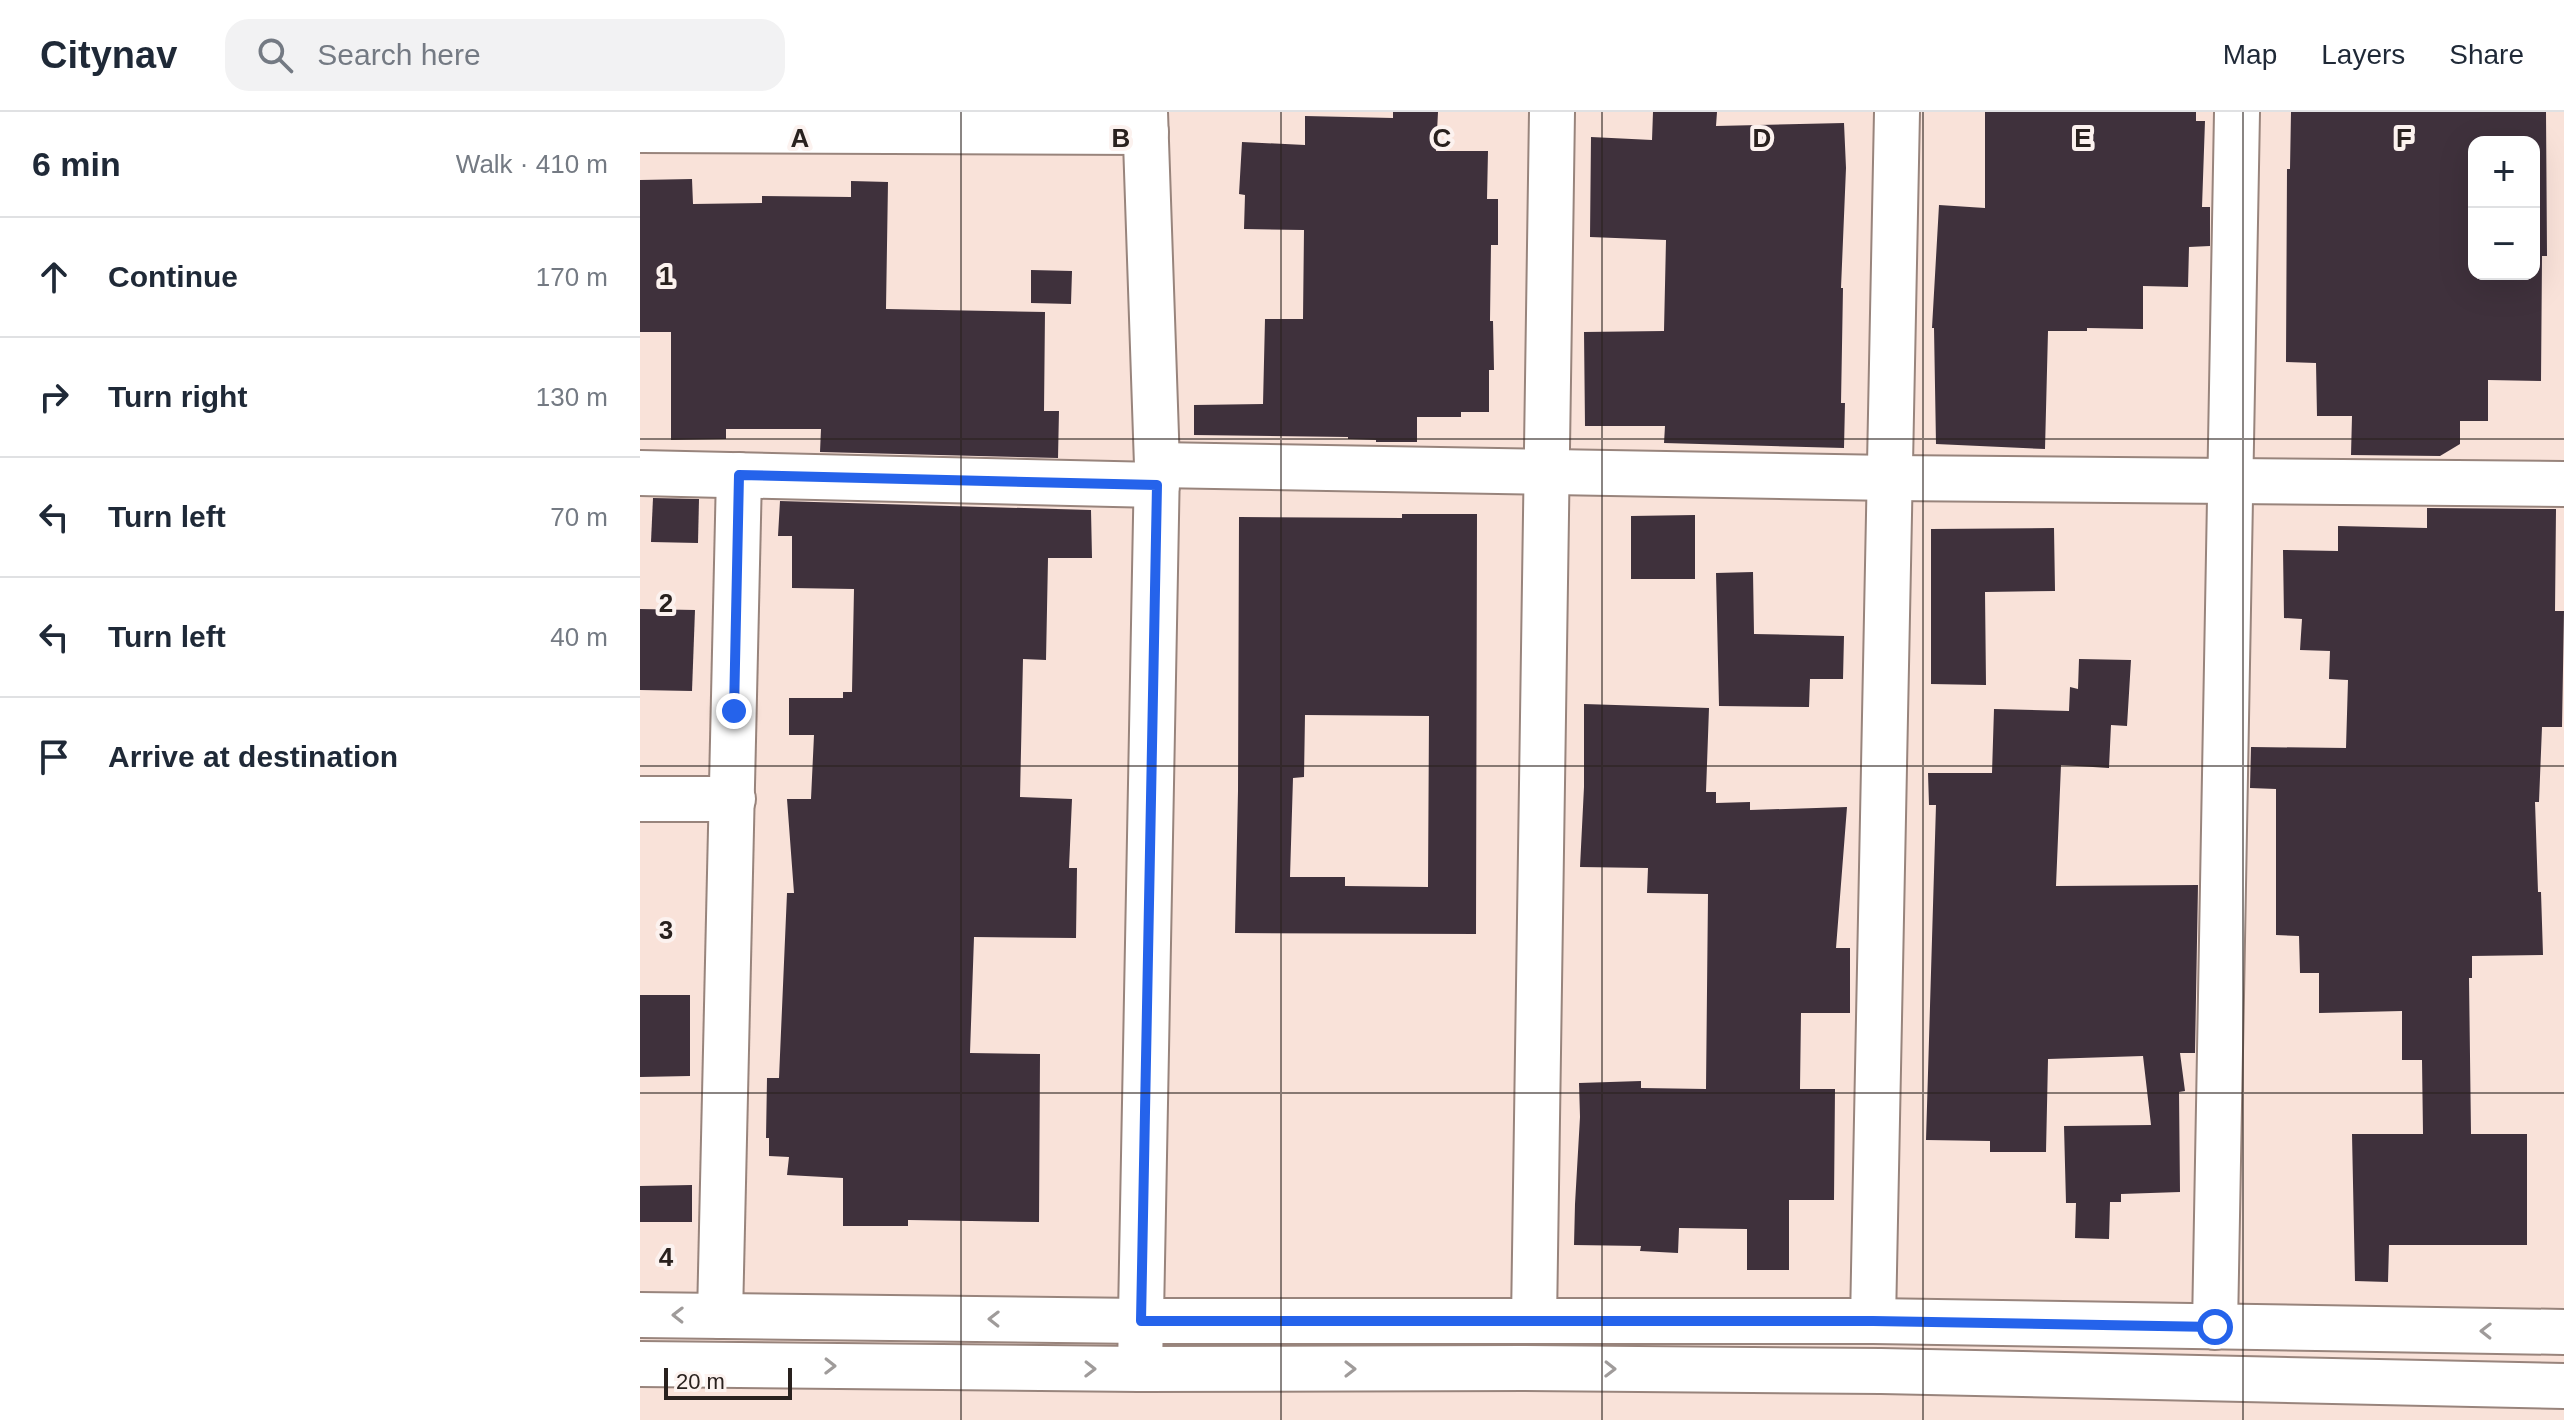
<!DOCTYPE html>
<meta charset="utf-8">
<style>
:root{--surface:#fff;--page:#f2f2f3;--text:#1f2937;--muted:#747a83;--line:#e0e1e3}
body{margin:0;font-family:Arial,sans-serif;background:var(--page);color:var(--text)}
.controls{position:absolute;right:24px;top:24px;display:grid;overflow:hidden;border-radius:16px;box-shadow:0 8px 32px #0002}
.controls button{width:72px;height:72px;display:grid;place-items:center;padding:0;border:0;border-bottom:2px solid var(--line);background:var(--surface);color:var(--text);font:40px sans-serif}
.scale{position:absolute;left:24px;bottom:20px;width:128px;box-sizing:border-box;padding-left:8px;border:4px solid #29211e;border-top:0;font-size:22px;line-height:28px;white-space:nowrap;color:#29211e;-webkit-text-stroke:6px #fcf2ef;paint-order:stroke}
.stop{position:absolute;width:24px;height:24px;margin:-18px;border:6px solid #2563eb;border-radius:50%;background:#fff}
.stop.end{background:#2563eb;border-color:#fff;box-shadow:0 2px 8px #0008}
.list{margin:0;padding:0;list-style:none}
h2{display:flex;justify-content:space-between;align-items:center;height:104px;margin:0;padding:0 32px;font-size:34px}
h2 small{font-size:26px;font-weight:400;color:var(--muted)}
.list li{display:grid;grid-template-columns:52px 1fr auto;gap:24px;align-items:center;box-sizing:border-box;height:120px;padding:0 32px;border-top:2px solid var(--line)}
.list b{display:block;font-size:30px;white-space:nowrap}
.list em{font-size:26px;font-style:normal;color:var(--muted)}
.icon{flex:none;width:44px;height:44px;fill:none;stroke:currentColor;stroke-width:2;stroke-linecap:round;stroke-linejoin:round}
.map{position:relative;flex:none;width:1924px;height:1308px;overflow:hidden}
header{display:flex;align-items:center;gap:48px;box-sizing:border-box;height:112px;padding:0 40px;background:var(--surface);border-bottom:2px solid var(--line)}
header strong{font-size:38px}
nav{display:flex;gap:44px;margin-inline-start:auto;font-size:28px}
.search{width:560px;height:72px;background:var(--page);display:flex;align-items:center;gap:20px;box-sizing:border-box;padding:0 28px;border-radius:24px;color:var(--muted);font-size:30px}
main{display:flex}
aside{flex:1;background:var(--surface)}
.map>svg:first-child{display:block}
.building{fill:#3f313c;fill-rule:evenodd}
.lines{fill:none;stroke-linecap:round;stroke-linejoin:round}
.minor-casing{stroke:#98847c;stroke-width:48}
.major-casing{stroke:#98847c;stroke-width:48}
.minor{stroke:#fff;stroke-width:44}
.major{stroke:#fff;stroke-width:44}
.oneway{stroke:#9f9b9a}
.route{stroke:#2563eb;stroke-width:10}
.grid{fill:none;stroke:#29211e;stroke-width:2;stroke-opacity:0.55}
.grid-label{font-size:26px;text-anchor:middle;font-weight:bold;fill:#29211e;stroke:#fcf2ef;stroke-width:8;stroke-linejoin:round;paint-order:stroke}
</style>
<header>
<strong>Citynav</strong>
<div class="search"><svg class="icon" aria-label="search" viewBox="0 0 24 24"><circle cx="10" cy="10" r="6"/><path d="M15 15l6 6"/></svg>Search here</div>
<nav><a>Map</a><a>Layers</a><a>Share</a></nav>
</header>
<main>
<aside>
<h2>6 min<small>Walk · 410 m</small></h2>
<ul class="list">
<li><svg class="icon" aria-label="ahead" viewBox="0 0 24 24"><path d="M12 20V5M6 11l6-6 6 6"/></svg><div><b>Continue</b></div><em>170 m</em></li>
<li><svg class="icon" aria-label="right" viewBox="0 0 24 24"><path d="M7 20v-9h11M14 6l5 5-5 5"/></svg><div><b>Turn right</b></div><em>130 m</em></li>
<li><svg class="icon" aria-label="left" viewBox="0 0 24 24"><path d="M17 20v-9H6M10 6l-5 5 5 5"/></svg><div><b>Turn left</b></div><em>70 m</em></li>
<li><svg class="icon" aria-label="left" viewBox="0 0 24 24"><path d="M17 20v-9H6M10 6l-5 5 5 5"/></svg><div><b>Turn left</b></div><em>40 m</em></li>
<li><svg class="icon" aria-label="arrive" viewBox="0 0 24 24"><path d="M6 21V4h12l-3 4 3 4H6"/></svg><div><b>Arrive at destination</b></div></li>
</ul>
</aside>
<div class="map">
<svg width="1924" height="1308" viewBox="0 0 1924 1308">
<rect width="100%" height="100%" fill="#f9e2d9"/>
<!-- building -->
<g class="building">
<path d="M 753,0 L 798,0 L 796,39 L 848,39 L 847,87 L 858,87 L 858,133 L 851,133 L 850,209 L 853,209 L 854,258 L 849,258 L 849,300 L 821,300 L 821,305 L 777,305 L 777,330 L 736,330 L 736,328 L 708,327 L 708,325 L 554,323 L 554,293 L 623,292 L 625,207 L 663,207 L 664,118 L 604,117 L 605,83 L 599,82 L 602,30 L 665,33 L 665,4 L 753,6 Z"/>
<path d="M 1013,0 L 1077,0 L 1076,14 L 1204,11 L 1206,56 L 1201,176 L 1203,176 L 1201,291 L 1205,291 L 1204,336 L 1024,331 L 1025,314 L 945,314 L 944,220 L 1024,219 L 1026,128 L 950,125 L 951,25 L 1012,28 Z"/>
<path d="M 1345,0 L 1556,0 L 1556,9 L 1565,9 L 1562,95 L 1570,95 L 1570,134 L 1549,135 L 1548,175 L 1503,174 L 1503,217 L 1447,216 L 1447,219 L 1408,219 L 1405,337 L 1296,332 L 1294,216 L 1292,216 L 1299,93 L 1345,96 Z"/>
<path d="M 1651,0 L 1906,0 L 1907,144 L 1902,144 L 1901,269 L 1848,268 L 1848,309 L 1820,309 L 1820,332 L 1800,344 L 1711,343 L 1712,304 L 1677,304 L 1676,251 L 1646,250 L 1647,57 L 1650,57 ZM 1834,30 L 1894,30 L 1894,162 L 1834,162 Z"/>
<path d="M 52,67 L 53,92 L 122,91 L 122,84 L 211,85 L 211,69 L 248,70 L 246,197 L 405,200 L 404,299 L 419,299 L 418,346 L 180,340 L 181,317 L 86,317 L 86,327 L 31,328 L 31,220 L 0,220 L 0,68 Z"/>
<path d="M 391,158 L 432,159 L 431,192 L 391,191 Z"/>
<path d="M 13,386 L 59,387 L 58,431 L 11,430 Z"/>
<path d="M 140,389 L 451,398 L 452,446 L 408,446 L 406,548 L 383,547 L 380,685 L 432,687 L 429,756 L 437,756 L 436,826 L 334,825 L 330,941 L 400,942 L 399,1110 L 268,1108 L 268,1114 L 203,1114 L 203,1066 L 147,1063 L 149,1045 L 129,1044 L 129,1026 L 126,1026 L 127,966 L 139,966 L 147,781 L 154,781 L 147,687 L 171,687 L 174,623 L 149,623 L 149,586 L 203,586 L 203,580 L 212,580 L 214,477 L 152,476 L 152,424 L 138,424 Z"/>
<path d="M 1787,396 L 1916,397 L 1915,499 L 1924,499 L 1922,615 L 1902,615 L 1899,690 L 1895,690 L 1898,780 L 1901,780 L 1903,843 L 1832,844 L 1832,866 L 1829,866 L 1831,1022 L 1887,1022 L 1887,1133 L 1749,1133 L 1748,1170 L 1715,1169 L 1712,1022 L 1783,1022 L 1782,948 L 1762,948 L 1762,899 L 1679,901 L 1679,861 L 1660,861 L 1659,824 L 1636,823 L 1636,677 L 1610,676 L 1611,635 L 1706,636 L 1708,568 L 1689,567 L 1690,539 L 1660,538 L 1662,507 L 1644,506 L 1643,438 L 1698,439 L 1698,414 L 1787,416 Z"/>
<path d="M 762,402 L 837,402 L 836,822 L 595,821 L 598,679 L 599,405 L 762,406 ZM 665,603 L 789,604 L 788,775 L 705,774 L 705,765 L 650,765 L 653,666 L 664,665 Z"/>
<path d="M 1055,403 L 1055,467 L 991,467 L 991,404 Z"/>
<path d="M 1414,416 L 1415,479 L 1345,480 L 1346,573 L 1291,572 L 1291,417 Z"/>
<path d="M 1113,460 L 1114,522 L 1204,524 L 1203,567 L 1170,567 L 1169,595 L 1079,594 L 1076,461 Z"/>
<path d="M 0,497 L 55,498 L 52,579 L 0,578 Z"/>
<path d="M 1439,547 L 1491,548 L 1487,614 L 1471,613 L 1469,656 L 1421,653 L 1416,774 L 1558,773 L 1555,941 L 1540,941 L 1545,979 L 1539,980 L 1540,1080 L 1481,1082 L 1481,1090 L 1470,1090 L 1469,1127 L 1435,1126 L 1436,1091 L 1426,1091 L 1424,1014 L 1511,1013 L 1503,944 L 1408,947 L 1406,1040 L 1350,1040 L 1350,1029 L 1286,1028 L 1296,693 L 1289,693 L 1288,661 L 1352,661 L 1354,597 L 1429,599 L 1430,575 L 1438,577 Z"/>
<path d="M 944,592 L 1069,596 L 1066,680 L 1076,680 L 1076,691 L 1110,690 L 1110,698 L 1207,695 L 1196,836 L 1210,836 L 1210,901 L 1161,901 L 1160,977 L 1195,977 L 1194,1088 L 1149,1088 L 1149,1158 L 1107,1158 L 1107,1117 L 1039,1116 L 1038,1141 L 1000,1139 L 1001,1134 L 934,1133 L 935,1092 L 940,1005 L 939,971 L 1001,969 L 1001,976 L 1066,977 L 1068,782 L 1007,781 L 1008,756 L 940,755 L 944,675 Z"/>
<path d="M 0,883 L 50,883 L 50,964 L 0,965 Z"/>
<path d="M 52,1073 L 52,1110 L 0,1110 L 0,1074 Z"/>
</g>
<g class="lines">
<!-- minor casing -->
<g class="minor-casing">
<g id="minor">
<path d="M 0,18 L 506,20"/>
<path d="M 517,353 L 1251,366 L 1924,372"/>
<path d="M 0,361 L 517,373"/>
<path d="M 0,687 L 93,687"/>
<path d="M 80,1204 L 99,363"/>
<path d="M 894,1209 L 912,0"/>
<path d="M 1233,1209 L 1257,0"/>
<path d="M 1575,1215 L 1597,0"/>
<path d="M 500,1257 L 517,353 L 505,0"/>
</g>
</g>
<!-- major casing -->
<g class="major-casing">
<g id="major">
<path d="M 0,1203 L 501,1209 L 1233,1209 L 1924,1220"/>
<path d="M 0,1252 L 500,1257 L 885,1256 L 1241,1259 L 1924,1274"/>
</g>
</g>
<!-- minor -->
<use href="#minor" class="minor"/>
<!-- major -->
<use href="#major" class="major"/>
</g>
<!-- one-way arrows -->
<defs><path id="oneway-chevron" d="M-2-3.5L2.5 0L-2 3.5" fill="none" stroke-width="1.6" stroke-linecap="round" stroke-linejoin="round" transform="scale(2)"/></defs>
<g class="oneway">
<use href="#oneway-chevron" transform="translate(38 1203) rotate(-179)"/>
<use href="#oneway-chevron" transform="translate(354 1207) rotate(-179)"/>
<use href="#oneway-chevron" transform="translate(1846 1219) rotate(-179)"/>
<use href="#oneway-chevron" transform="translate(190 1254) rotate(1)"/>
<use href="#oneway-chevron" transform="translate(450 1257) rotate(1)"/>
<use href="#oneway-chevron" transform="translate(710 1257)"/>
<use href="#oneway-chevron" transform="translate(970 1257) rotate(1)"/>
</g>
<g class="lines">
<!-- route -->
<path class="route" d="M 94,599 L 99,363 L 517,373 L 501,1209 L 1233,1209 L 1575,1215"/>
</g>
<!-- grid -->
<path class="grid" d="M 321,0 L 321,1308M 641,0 L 641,1308M 962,0 L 962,1308M 1283,0 L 1283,1308M 1603,0 L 1603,1308M 0,327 L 1924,327M 0,654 L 1924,654M 0,981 L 1924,981"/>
<g class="grid-label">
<text x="160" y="35">A</text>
<text x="481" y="35">B</text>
<text x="802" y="35">C</text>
<text x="1122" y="35">D</text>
<text x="1443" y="35">E</text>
<text x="1764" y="35">F</text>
<text x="26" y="173">1</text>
<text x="26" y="500">2</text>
<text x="26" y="827">3</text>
<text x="26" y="1154">4</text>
</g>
</svg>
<div class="controls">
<button>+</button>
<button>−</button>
</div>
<div class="scale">20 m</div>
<div class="stop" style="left:1575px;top:1215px"></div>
<div class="stop end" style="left:94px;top:599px"></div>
</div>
</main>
